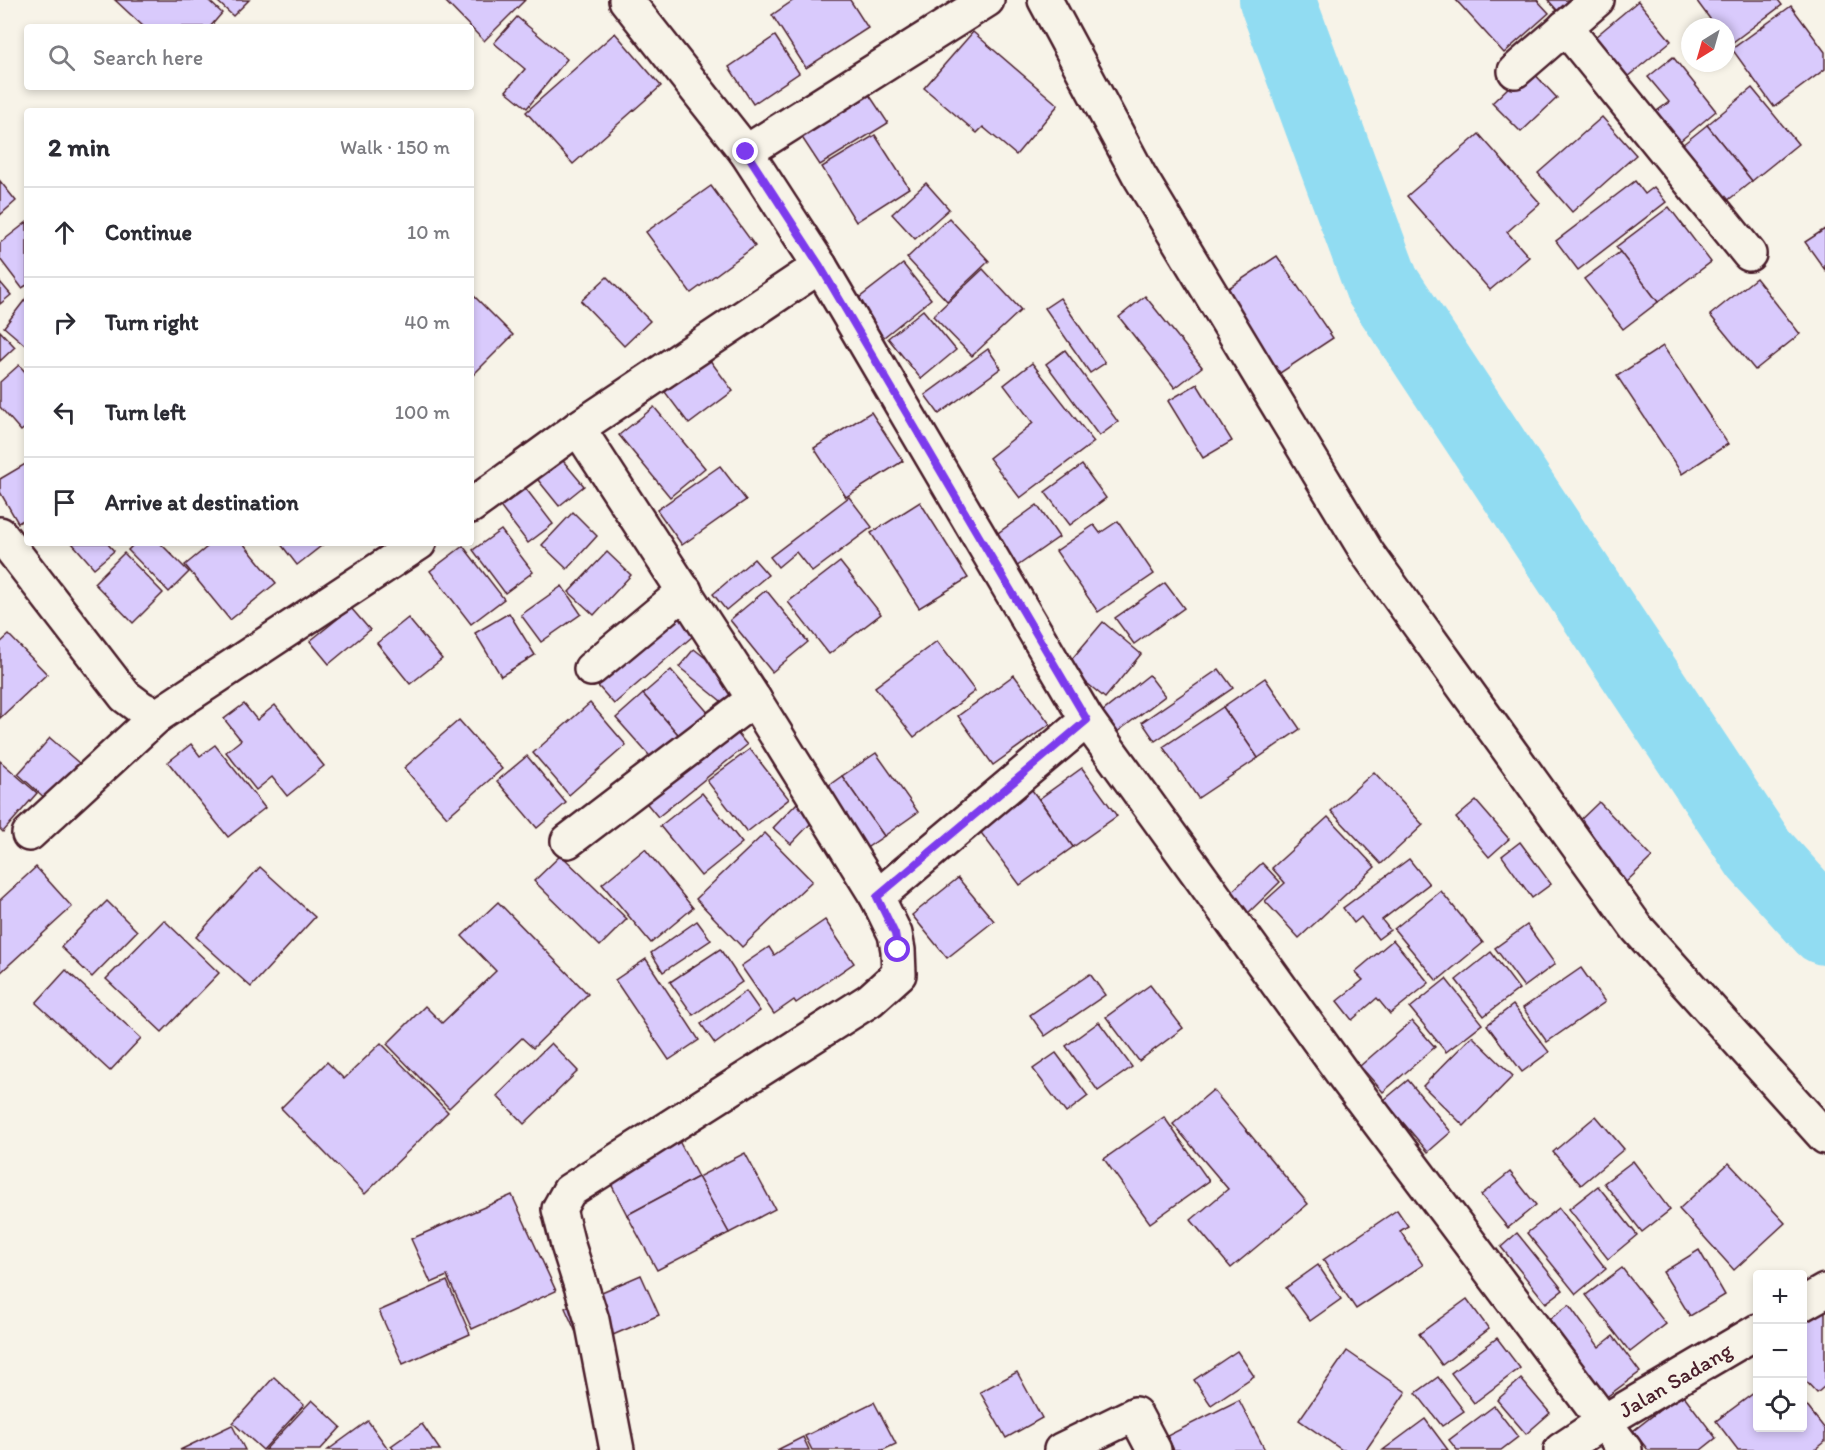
<!DOCTYPE html>
<meta charset="utf-8">
<style>
:root{--surface:#fff;--page:#f7f7f7;--text:#2b2b33;--muted:#7c7c81;--line:#e1e1e2}
body{margin:0;font-family:Itim,sans-serif;background:var(--page);color:var(--text)}
.controls{position:absolute;right:18px;bottom:18px;display:grid;overflow:hidden;border-radius:6px;box-shadow:0 3px 9px #0003}
.controls button{width:54px;height:54px;display:grid;place-items:center;padding:0;border:0;border-bottom:2px solid var(--line);background:var(--surface);color:var(--text);font:30px sans-serif}
.compass{position:absolute;left:1681px;top:18px;width:54px;height:54px;border-radius:50%;background:var(--surface);box-shadow:0 3px 9px #0003;rotate:217deg}
.stop{position:absolute;width:18px;height:18px;margin:-14px;border:4px solid #7c3aed;border-radius:50%;background:#fff}
.stop.end{background:#7c3aed;border-color:#fff;box-shadow:0 2px 6px #0008}
.list{margin:0;padding:0;list-style:none}
h2{display:flex;justify-content:space-between;align-items:center;height:78px;margin:0;padding:0 24px;font-size:26px}
h2 small{font-size:20px;font-weight:400;color:var(--muted)}
.list li{display:grid;grid-template-columns:39px 1fr auto;gap:18px;align-items:center;box-sizing:border-box;height:90px;padding:0 24px;border-top:2px solid var(--line)}
.list b{display:block;font-size:22px;white-space:nowrap}
.list em{font-size:20px;font-style:normal;color:var(--muted)}
.icon{flex:none;width:33px;height:33px;fill:none;stroke:currentColor;stroke-width:2;stroke-linecap:round;stroke-linejoin:round}
.map{position:relative;flex:none;width:1825px;height:1450px;overflow:hidden}
.search{position:absolute;background:var(--surface);box-shadow:0 3px 9px #0003;left:24px;top:24px;width:450px;height:66px;display:flex;align-items:center;gap:15px;box-sizing:border-box;padding:0 21px;border-radius:6px;color:var(--muted);font-size:22px}
.panel{position:absolute;background:var(--surface);box-shadow:0 3px 9px #0003;left:24px;top:108px;width:450px;height:438px;border-radius:6px}
.map>svg:first-child{display:block}
.lines{fill:none;stroke-linecap:round;stroke-linejoin:round}
.river{stroke:#91dcf2;stroke-width:76}
.building{fill:#d9cafc;stroke:#4a1f2b;stroke-width:1.5}
.minor-casing{stroke:#4a1f2b;stroke-width:38}
.minor{stroke:#f7f3e8;stroke-width:33}
.route{stroke:#7c3aed;stroke-width:8}
.labels{text-anchor:middle;stroke-width:5;stroke-linejoin:round;paint-order:stroke}
.street-label{font-size:22px;fill:#4a1f2b;stroke:#f7f3e8}
</style>
<div class="map">
<svg width="1825" height="1450" viewBox="0 0 1825 1450">
<rect width="100%" height="100%" fill="#f7f3e8"/>
<filter id="ink" filterUnits="userSpaceOnUse"><feTurbulence type="fractalNoise" baseFrequency=".0167" numOctaves="2"/><feDisplacementMap in="SourceGraphic" scale="12" xChannelSelector="R" yChannelSelector="G"/><feConvolveMatrix kernelMatrix="1 2 1 2 8 2 1 2 1" color-interpolation-filters="sRGB"/></filter>
<g filter="url(#ink)">
<g class="lines">
<!-- river -->
<path class="river" d="M 1277,0 L 1382,285 L 1759,854 L 1825,927"/>
</g>
<!-- building -->
<g class="building">
<path d="M 115,0 L 208,0 L 222,13 L 210,27 L 144,27 Z"/>
<path d="M 216,0 L 249,0 L 233,16 Z"/>
<path d="M 448,0 L 525,0 L 484,41 L 446,2 Z"/>
<path d="M 794,0 L 850,0 L 868,28 L 806,68 L 772,15 Z"/>
<path d="M 1456,0 L 1537,0 L 1549,13 L 1504,53 Z"/>
<path d="M 1548,0 L 1584,0 L 1564,18 Z"/>
<path d="M 1696,0 L 1778,0 L 1782,5 L 1729,45 L 1726,41 L 1726,27 L 1716,27 Z"/>
<path d="M 1638,1 L 1671,41 L 1616,86 L 1583,47 Z"/>
<path d="M 1791,6 L 1825,52 L 1825,69 L 1774,107 L 1732,49 Z"/>
<path d="M 517,17 L 567,59 L 527,108 L 506,91 L 525,69 L 494,43 Z"/>
<path d="M 973,32 L 1058,105 L 1016,155 L 983,127 L 977,133 L 924,88 Z"/>
<path d="M 615,33 L 661,86 L 573,164 L 526,112 Z"/>
<path d="M 775,36 L 799,73 L 753,104 L 729,67 Z"/>
<path d="M 1673,57 L 1716,111 L 1674,146 L 1650,116 L 1669,102 L 1648,77 Z"/>
<path d="M 1529,68 L 1557,98 L 1521,132 L 1492,103 Z"/>
<path d="M 1752,88 L 1798,144 L 1752,181 L 1707,125 Z"/>
<path d="M 868,93 L 888,123 L 820,165 L 801,136 Z"/>
<path d="M 1602,117 L 1636,155 L 1572,212 L 1538,173 Z"/>
<path d="M 1707,125 L 1752,181 L 1717,209 L 1672,153 Z"/>
<path d="M 1479,134 L 1540,203 L 1507,232 L 1529,257 L 1490,290 L 1407,196 Z"/>
<path d="M 875,135 L 909,188 L 856,222 L 822,167 Z"/>
<path d="M 0,181 L 16,201 L 0,215 Z"/>
<path d="M 1635,181 L 1645,194 L 1654,187 L 1666,202 L 1578,270 L 1556,241 Z"/>
<path d="M 926,183 L 949,209 L 915,239 L 892,214 Z"/>
<path d="M 711,186 L 755,246 L 691,293 L 646,232 Z"/>
<path d="M 1669,207 L 1711,262 L 1658,302 L 1616,247 Z"/>
<path d="M 949,218 L 989,261 L 947,301 L 907,258 Z"/>
<path d="M 27,222 L 27,285 L 22,288 L 0,259 L 0,243 Z"/>
<path d="M 1825,229 L 1825,270 L 1805,242 Z"/>
<path d="M 1620,252 L 1658,302 L 1623,329 L 1584,279 Z"/>
<path d="M 1277,256 L 1333,338 L 1271,379 L 1215,297 Z"/>
<path d="M 903,264 L 931,299 L 879,341 L 850,305 Z"/>
<path d="M 983,269 L 1021,310 L 972,356 L 933,316 Z"/>
<path d="M 607,277 L 650,321 L 624,346 L 581,301 Z"/>
<path d="M 1756,278 L 1800,334 L 1755,370 L 1710,315 Z"/>
<path d="M 0,282 L 11,295 L 0,304 Z"/>
<path d="M 471,293 L 513,335 L 471,377 Z"/>
<path d="M 1145,296 L 1202,367 L 1175,388 L 1119,317 Z"/>
<path d="M 27,297 L 27,343 L 25,345 L 4,327 Z"/>
<path d="M 1060,298 L 1105,363 L 1090,373 L 1045,308 Z"/>
<path d="M 923,310 L 956,350 L 921,379 L 888,338 Z"/>
<path d="M 0,331 L 15,347 L 0,361 Z"/>
<path d="M 1663,346 L 1728,444 L 1682,474 L 1617,376 Z"/>
<path d="M 988,349 L 1001,368 L 939,414 L 925,395 Z"/>
<path d="M 1065,350 L 1118,422 L 1099,436 L 1046,364 Z"/>
<path d="M 709,359 L 733,391 L 689,424 L 665,392 Z"/>
<path d="M 1032,363 L 1094,442 L 1020,498 L 989,458 L 1033,423 L 1004,385 Z"/>
<path d="M 19,365 L 27,374 L 27,426 L 21,431 L 0,407 L 0,382 Z"/>
<path d="M 1197,384 L 1232,441 L 1203,458 L 1168,401 Z"/>
<path d="M 654,407 L 705,468 L 670,497 L 619,435 Z"/>
<path d="M 871,412 L 903,461 L 846,497 L 814,448 Z"/>
<path d="M 554,450 L 584,486 L 559,506 L 530,470 Z"/>
<path d="M 27,463 L 27,518 L 18,523 L 0,492 L 0,479 Z"/>
<path d="M 1082,465 L 1106,498 L 1070,525 L 1045,492 Z"/>
<path d="M 720,466 L 746,500 L 682,545 L 657,510 Z"/>
<path d="M 520,481 L 553,524 L 528,543 L 495,500 Z"/>
<path d="M 849,497 L 872,527 L 812,572 L 796,552 L 778,567 L 770,557 Z"/>
<path d="M 920,502 L 968,578 L 919,608 L 871,533 Z"/>
<path d="M 1037,505 L 1059,537 L 1013,569 L 991,538 Z"/>
<path d="M 573,512 L 597,536 L 567,569 L 542,545 Z"/>
<path d="M 1118,521 L 1154,574 L 1098,612 L 1056,551 L 1094,525 L 1100,533 Z"/>
<path d="M 501,530 L 533,572 L 505,593 L 473,550 Z"/>
<path d="M 72,543 L 107,543 L 114,551 L 94,568 Z"/>
<path d="M 135,543 L 160,543 L 189,572 L 169,592 L 128,550 Z"/>
<path d="M 212,543 L 243,543 L 276,583 L 230,620 L 185,565 Z"/>
<path d="M 280,543 L 325,543 L 297,565 Z"/>
<path d="M 463,546 L 504,599 L 471,624 L 430,571 Z"/>
<path d="M 607,552 L 631,575 L 594,615 L 569,592 Z"/>
<path d="M 124,553 L 163,593 L 133,623 L 94,583 Z"/>
<path d="M 754,559 L 768,575 L 726,610 L 713,594 Z"/>
<path d="M 840,562 L 881,614 L 829,654 L 788,602 Z"/>
<path d="M 1165,583 L 1184,608 L 1134,644 L 1115,618 Z"/>
<path d="M 562,586 L 581,614 L 541,642 L 521,615 Z"/>
<path d="M 766,590 L 808,642 L 772,672 L 730,620 Z"/>
<path d="M 677,604 L 700,630 L 614,704 L 591,678 Z"/>
<path d="M 351,608 L 370,630 L 329,664 L 310,641 Z"/>
<path d="M 509,613 L 535,655 L 501,676 L 475,633 Z"/>
<path d="M 408,618 L 442,659 L 410,684 L 377,643 Z"/>
<path d="M 1103,622 L 1141,654 L 1105,698 L 1066,666 Z"/>
<path d="M 9,635 L 47,674 L 0,718 L 0,643 Z"/>
<path d="M 937,641 L 975,691 L 914,737 L 875,687 Z"/>
<path d="M 694,649 L 741,686 L 726,705 L 679,667 Z"/>
<path d="M 1219,669 L 1233,688 L 1155,741 L 1142,722 Z"/>
<path d="M 671,670 L 711,716 L 683,740 L 643,694 Z"/>
<path d="M 1014,675 L 1050,724 L 993,765 L 958,716 Z"/>
<path d="M 1149,675 L 1165,696 L 1117,732 L 1102,712 Z"/>
<path d="M 1265,678 L 1300,729 L 1258,758 L 1223,707 Z"/>
<path d="M 643,694 L 683,740 L 656,763 L 616,718 Z"/>
<path d="M 590,703 L 626,745 L 569,795 L 533,753 Z"/>
<path d="M 244,704 L 257,720 L 275,705 L 324,766 L 287,796 L 272,777 L 256,790 L 226,752 L 241,740 L 224,719 Z"/>
<path d="M 1223,707 L 1258,758 L 1198,798 L 1163,747 Z"/>
<path d="M 459,720 L 502,769 L 447,817 L 404,768 Z"/>
<path d="M 727,721 L 747,745 L 658,817 L 638,793 Z"/>
<path d="M 50,738 L 80,764 L 47,800 L 18,774 Z"/>
<path d="M 191,744 L 200,756 L 215,745 L 265,808 L 228,837 L 168,762 Z"/>
<path d="M 750,749 L 789,799 L 747,832 L 707,781 Z"/>
<path d="M 876,753 L 918,812 L 884,836 L 842,776 Z"/>
<path d="M 527,756 L 566,803 L 537,828 L 497,781 Z"/>
<path d="M 0,761 L 37,793 L 3,832 L 0,829 Z"/>
<path d="M 1082,768 L 1117,816 L 1073,847 L 1039,799 Z"/>
<path d="M 1374,772 L 1423,825 L 1381,864 L 1331,811 Z"/>
<path d="M 842,776 L 884,836 L 859,853 L 818,793 Z"/>
<path d="M 1027,783 L 1073,847 L 1020,885 L 973,822 Z"/>
<path d="M 702,793 L 742,843 L 701,876 L 660,826 Z"/>
<path d="M 1476,801 L 1509,839 L 1489,857 L 1456,818 Z"/>
<path d="M 798,802 L 815,819 L 791,844 L 773,828 Z"/>
<path d="M 1599,802 L 1652,857 L 1625,883 L 1572,828 Z"/>
<path d="M 1328,817 L 1375,867 L 1299,938 L 1265,901 L 1285,883 L 1272,868 Z"/>
<path d="M 765,833 L 812,881 L 742,947 L 696,899 Z"/>
<path d="M 1520,842 L 1551,884 L 1532,898 L 1502,856 Z"/>
<path d="M 645,849 L 693,908 L 651,943 L 602,884 Z"/>
<path d="M 561,855 L 627,919 L 600,946 L 534,881 Z"/>
<path d="M 1409,859 L 1429,884 L 1382,920 L 1390,930 L 1378,939 L 1361,917 L 1354,923 L 1343,908 Z"/>
<path d="M 1262,863 L 1280,882 L 1243,918 L 1224,899 Z"/>
<path d="M 36,867 L 72,907 L 0,973 L 0,900 Z"/>
<path d="M 260,867 L 315,917 L 251,987 L 196,937 Z"/>
<path d="M 958,878 L 994,921 L 947,958 L 912,915 Z"/>
<path d="M 1441,891 L 1483,943 L 1437,981 L 1394,929 Z"/>
<path d="M 107,901 L 137,931 L 92,977 L 61,947 Z"/>
<path d="M 498,902 L 588,994 L 533,1048 L 522,1038 L 449,1108 L 387,1044 L 425,1006 L 442,1023 L 496,971 L 462,936 Z"/>
<path d="M 164,920 L 219,973 L 162,1032 L 106,979 Z"/>
<path d="M 825,920 L 854,963 L 796,1003 L 794,1000 L 774,1014 L 741,966 L 769,947 L 774,955 Z"/>
<path d="M 697,921 L 711,940 L 663,972 L 651,953 Z"/>
<path d="M 1527,925 L 1555,964 L 1524,987 L 1495,948 Z"/>
<path d="M 1393,940 L 1429,983 L 1390,1014 L 1377,998 L 1352,1020 L 1337,1001 L 1363,980 L 1355,972 Z"/>
<path d="M 720,949 L 742,982 L 693,1015 L 670,982 Z"/>
<path d="M 1491,952 L 1519,989 L 1484,1016 L 1456,980 Z"/>
<path d="M 646,959 L 699,1040 L 669,1060 L 615,980 Z"/>
<path d="M 1581,968 L 1605,1002 L 1547,1042 L 1523,1008 Z"/>
<path d="M 66,970 L 141,1038 L 110,1071 L 36,1003 Z"/>
<path d="M 1090,974 L 1105,995 L 1045,1036 L 1030,1015 Z"/>
<path d="M 1446,979 L 1482,1024 L 1446,1052 L 1410,1008 Z"/>
<path d="M 1150,985 L 1183,1028 L 1139,1061 L 1106,1017 Z"/>
<path d="M 746,991 L 760,1011 L 715,1044 L 701,1024 Z"/>
<path d="M 1513,1005 L 1549,1052 L 1522,1072 L 1487,1025 Z"/>
<path d="M 1412,1021 L 1435,1047 L 1383,1092 L 1360,1066 Z"/>
<path d="M 1099,1022 L 1132,1067 L 1098,1091 L 1066,1046 Z"/>
<path d="M 1472,1036 L 1513,1076 L 1464,1126 L 1423,1086 Z"/>
<path d="M 381,1043 L 448,1112 L 365,1194 L 281,1108 L 327,1062 L 344,1079 Z"/>
<path d="M 551,1043 L 578,1071 L 524,1124 L 497,1096 Z"/>
<path d="M 1056,1053 L 1088,1096 L 1066,1113 L 1033,1069 Z"/>
<path d="M 1408,1080 L 1451,1132 L 1428,1152 L 1384,1100 Z"/>
<path d="M 1213,1090 L 1308,1204 L 1231,1268 L 1191,1220 L 1228,1189 L 1173,1124 Z"/>
<path d="M 1596,1116 L 1624,1149 L 1581,1185 L 1553,1152 Z"/>
<path d="M 1164,1117 L 1209,1181 L 1150,1223 L 1104,1159 Z"/>
<path d="M 679,1141 L 698,1177 L 627,1215 L 608,1178 Z"/>
<path d="M 745,1153 L 775,1209 L 729,1233 L 698,1177 Z"/>
<path d="M 1633,1161 L 1670,1210 L 1642,1232 L 1604,1183 Z"/>
<path d="M 1729,1163 L 1785,1223 L 1734,1270 L 1679,1209 Z"/>
<path d="M 1510,1172 L 1536,1205 L 1508,1228 L 1481,1195 Z"/>
<path d="M 698,1177 L 729,1233 L 657,1270 L 627,1215 Z"/>
<path d="M 1598,1186 L 1637,1235 L 1608,1259 L 1569,1209 Z"/>
<path d="M 512,1195 L 556,1291 L 472,1329 L 447,1276 L 431,1283 L 411,1239 Z"/>
<path d="M 1559,1208 L 1606,1269 L 1576,1294 L 1527,1233 Z"/>
<path d="M 1397,1210 L 1408,1226 L 1400,1231 L 1423,1265 L 1356,1309 L 1323,1260 Z"/>
<path d="M 1517,1233 L 1563,1290 L 1546,1303 L 1501,1247 Z"/>
<path d="M 1699,1250 L 1725,1295 L 1690,1316 L 1663,1272 Z"/>
<path d="M 1318,1265 L 1341,1299 L 1310,1321 L 1286,1288 Z"/>
<path d="M 1622,1268 L 1666,1324 L 1630,1352 L 1586,1295 Z"/>
<path d="M 641,1275 L 659,1315 L 583,1348 L 565,1308 Z"/>
<path d="M 447,1281 L 470,1334 L 403,1364 L 379,1311 Z"/>
<path d="M 1467,1299 L 1489,1329 L 1442,1365 L 1419,1334 Z"/>
<path d="M 1569,1305 L 1599,1347 L 1613,1336 L 1640,1372 L 1601,1401 L 1543,1324 Z"/>
<path d="M 1823,1307 L 1825,1309 L 1825,1386 L 1817,1393 L 1802,1377 L 1802,1324 Z"/>
<path d="M 1497,1338 L 1520,1368 L 1474,1403 L 1451,1373 Z"/>
<path d="M 1237,1351 L 1254,1376 L 1211,1405 L 1194,1380 Z"/>
<path d="M 1347,1351 L 1406,1392 L 1366,1450 L 1342,1450 L 1299,1420 Z"/>
<path d="M 1017,1372 L 1042,1418 L 1006,1438 L 980,1392 Z"/>
<path d="M 274,1377 L 304,1405 L 263,1450 L 233,1423 Z"/>
<path d="M 1438,1377 L 1464,1411 L 1442,1426 L 1416,1393 Z"/>
<path d="M 1521,1379 L 1550,1413 L 1526,1434 L 1497,1400 Z"/>
<path d="M 1758,1390 L 1758,1428 L 1802,1428 L 1802,1400 L 1825,1429 L 1825,1442 L 1815,1450 L 1738,1450 L 1716,1421 Z"/>
<path d="M 1682,1393 L 1716,1438 L 1701,1450 L 1648,1450 L 1633,1431 Z"/>
<path d="M 312,1400 L 341,1427 L 320,1450 L 265,1450 Z"/>
<path d="M 1239,1400 L 1265,1450 L 1174,1450 L 1167,1436 Z"/>
<path d="M 874,1402 L 896,1444 L 883,1450 L 812,1450 L 805,1436 Z"/>
<path d="M 1494,1406 L 1518,1437 L 1501,1450 L 1457,1450 L 1449,1440 Z"/>
<path d="M 1425,1419 L 1448,1450 L 1383,1450 Z"/>
<path d="M 368,1421 L 389,1450 L 328,1450 Z"/>
<path d="M 422,1424 L 440,1450 L 394,1450 L 391,1446 Z"/>
<path d="M 232,1425 L 245,1450 L 180,1450 Z"/>
<path d="M 803,1437 L 809,1450 L 777,1450 Z"/>
</g>
<g class="lines">
<!-- minor casing -->
<g class="minor-casing">
<g id="minor">
<path d="M 626,0 L 746,152 L 820,266 L 1087,720 L 1345,1077 L 1625,1450"/>
<path d="M 1045,0 L 1139,175 L 1368,554 L 1637,928 L 1825,1137"/>
<path d="M 1565,27 L 1749,254"/>
<path d="M 1515,71 L 1597,0"/>
<path d="M 746,152 L 987,0"/>
<path d="M 578,428 L 754,699 L 877,897 L 895,934 L 898,950 L 899,974 L 870,1000 L 569,1191 L 559,1209 L 568,1245 L 592,1320 L 617,1450"/>
<path d="M 471,506 L 578,428 L 820,266"/>
<path d="M 0,534 L 125,696 L 141,708 L 157,716 L 419,543"/>
<path d="M 591,669 L 685,591"/>
<path d="M 29,834 L 157,716"/>
<path d="M 568,841 L 754,699"/>
<path d="M 877,897 L 1087,720"/>
<path d="M 1802,1304 L 1825,1291"/>
<path d="M 1061,1450 L 1135,1414 L 1154,1450"/>
<path id="s1" d="M 1561,1450 L 1603,1422 L 1758,1331"/>
</g>
</g>
<!-- minor -->
<use href="#minor" class="minor"/>
</g>
</g>
<g class="lines" filter="url(#ink)">
<!-- route -->
<path class="route" d="M 746,152 L 820,266 L 1087,720 L 877,897 L 895,934 L 898,950"/>
</g>
<g class="labels">
<!-- street labels -->
<g class="street-label">
<text dy="8" stroke="none"><textPath href="#s1" startOffset="134">Jalan Sadang</textPath></text>
</g>
</g>
</svg>
<div class="controls">
<button>+</button>
<button>−</button>
<button><svg class="icon" aria-label="locate" viewBox="0 0 24 24"><circle cx="12" cy="12" r="6"/><path d="M12 2v4M12 18v4M2 12h4M18 12h4"/></svg></button>
</div>
<svg class="compass" viewBox="-18 -18 36 36"><path d="M0-13l5 13h-10z" fill="#e53935"/><path d="M0 13l5-13h-10z" fill="#7c7c81"/></svg>
<div class="stop" style="left:898px;top:950px"></div>
<div class="stop end" style="left:746px;top:152px"></div>
<div class="search"><svg class="icon" aria-label="search" viewBox="0 0 24 24"><circle cx="10" cy="10" r="6"/><path d="M15 15l6 6"/></svg>Search here</div>
<section class="panel">
<h2>2 min<small>Walk · 150 m</small></h2>
<ul class="list">
<li><svg class="icon" aria-label="ahead" viewBox="0 0 24 24"><path d="M12 20V5M6 11l6-6 6 6"/></svg><div><b>Continue</b></div><em>10 m</em></li>
<li><svg class="icon" aria-label="right" viewBox="0 0 24 24"><path d="M7 20v-9h11M14 6l5 5-5 5"/></svg><div><b>Turn right</b></div><em>40 m</em></li>
<li><svg class="icon" aria-label="left" viewBox="0 0 24 24"><path d="M17 20v-9H6M10 6l-5 5 5 5"/></svg><div><b>Turn left</b></div><em>100 m</em></li>
<li><svg class="icon" aria-label="arrive" viewBox="0 0 24 24"><path d="M6 21V4h12l-3 4 3 4H6"/></svg><div><b>Arrive at destination</b></div></li>
</ul>
</section>
</div>
